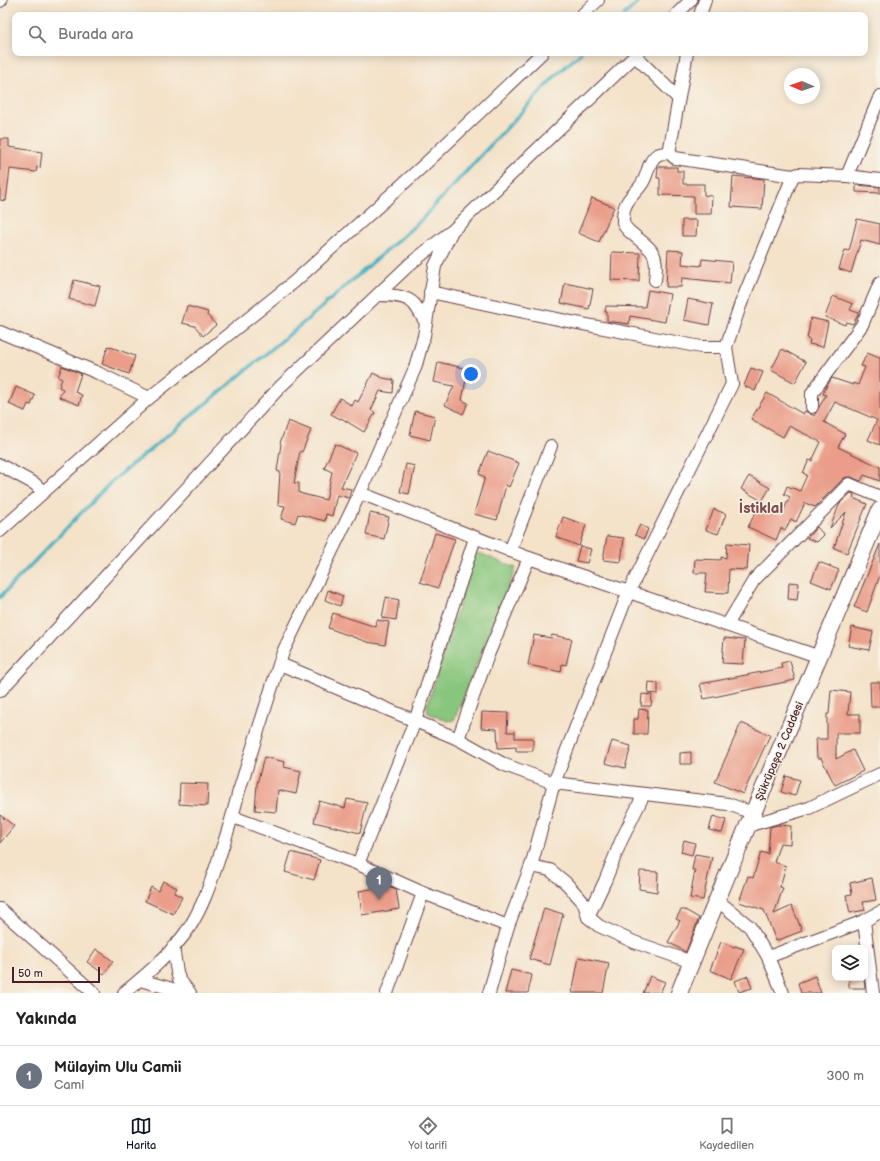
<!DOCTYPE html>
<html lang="tr">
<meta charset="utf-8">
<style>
:root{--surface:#fff;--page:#f2f2f2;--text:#222;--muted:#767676;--line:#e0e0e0;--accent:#111827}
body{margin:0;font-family:"Balsamiq Sans",sans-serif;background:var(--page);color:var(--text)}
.controls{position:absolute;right:12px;bottom:12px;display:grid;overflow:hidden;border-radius:8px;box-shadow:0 2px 10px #0003}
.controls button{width:36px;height:36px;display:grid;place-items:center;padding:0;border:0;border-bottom:1px solid var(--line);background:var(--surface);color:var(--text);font:20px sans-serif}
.compass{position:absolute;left:784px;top:68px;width:36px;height:36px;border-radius:50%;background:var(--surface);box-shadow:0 2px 10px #0003;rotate:272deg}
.scale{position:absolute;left:12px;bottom:10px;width:88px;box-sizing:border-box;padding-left:4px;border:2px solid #4a1f2b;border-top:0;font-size:11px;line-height:14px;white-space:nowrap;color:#4a1f2b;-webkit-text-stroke:3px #f7f3e8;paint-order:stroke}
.you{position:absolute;left:471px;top:374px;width:14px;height:14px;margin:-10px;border:3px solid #fff;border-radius:50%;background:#1a73e8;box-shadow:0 0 0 6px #1a73e833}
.badge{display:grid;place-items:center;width:26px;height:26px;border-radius:50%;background:var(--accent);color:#fff;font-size:13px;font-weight:700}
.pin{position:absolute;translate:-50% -33px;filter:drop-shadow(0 1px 2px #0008)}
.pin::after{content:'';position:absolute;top:21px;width:14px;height:12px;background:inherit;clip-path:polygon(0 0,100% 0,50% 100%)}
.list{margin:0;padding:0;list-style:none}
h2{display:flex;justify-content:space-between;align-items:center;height:52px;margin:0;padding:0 16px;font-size:17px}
h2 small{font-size:13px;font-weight:400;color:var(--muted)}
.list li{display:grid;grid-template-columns:26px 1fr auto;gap:12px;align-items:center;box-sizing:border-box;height:60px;padding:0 16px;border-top:1px solid var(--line)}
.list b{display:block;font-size:15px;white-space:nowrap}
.list p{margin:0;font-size:13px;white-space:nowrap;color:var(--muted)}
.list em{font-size:13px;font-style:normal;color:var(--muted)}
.icon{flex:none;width:22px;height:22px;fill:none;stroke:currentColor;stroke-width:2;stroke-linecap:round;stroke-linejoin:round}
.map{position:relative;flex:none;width:880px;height:993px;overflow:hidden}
.search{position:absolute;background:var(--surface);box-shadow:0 2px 10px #0003;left:12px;right:12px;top:12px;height:44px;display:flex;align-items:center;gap:10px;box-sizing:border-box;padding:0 14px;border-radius:8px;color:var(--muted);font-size:15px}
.sheet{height:112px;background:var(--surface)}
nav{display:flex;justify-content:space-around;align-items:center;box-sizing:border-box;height:56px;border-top:1px solid var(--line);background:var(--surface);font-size:11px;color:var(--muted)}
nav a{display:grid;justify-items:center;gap:2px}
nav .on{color:var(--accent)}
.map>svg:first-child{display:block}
.green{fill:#89c67d;stroke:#6a7254}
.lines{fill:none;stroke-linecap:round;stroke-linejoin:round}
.stream{stroke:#43b0c0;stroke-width:3.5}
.building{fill:#ea9e89}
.minor-casing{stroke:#643c43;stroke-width:14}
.major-casing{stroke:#643c43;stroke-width:18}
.minor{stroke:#fff;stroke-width:12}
.major{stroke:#fff;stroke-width:16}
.labels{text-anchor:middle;stroke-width:3;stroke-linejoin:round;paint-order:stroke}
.street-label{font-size:11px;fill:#4a1f2b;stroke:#f7f3e8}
.district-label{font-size:15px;font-weight:bold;fill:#824b4c;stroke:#f7f3e8}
</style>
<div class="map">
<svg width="880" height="993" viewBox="0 0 880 993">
<rect width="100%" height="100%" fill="#f7f3e8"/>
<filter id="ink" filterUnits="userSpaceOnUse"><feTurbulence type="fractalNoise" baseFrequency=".025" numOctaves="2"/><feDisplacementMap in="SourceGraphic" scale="8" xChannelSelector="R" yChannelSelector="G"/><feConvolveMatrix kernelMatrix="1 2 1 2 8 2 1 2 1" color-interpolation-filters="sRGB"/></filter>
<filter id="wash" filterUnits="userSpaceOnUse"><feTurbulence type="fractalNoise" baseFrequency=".012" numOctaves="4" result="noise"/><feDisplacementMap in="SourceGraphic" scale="16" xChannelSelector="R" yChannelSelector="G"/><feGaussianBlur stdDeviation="0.9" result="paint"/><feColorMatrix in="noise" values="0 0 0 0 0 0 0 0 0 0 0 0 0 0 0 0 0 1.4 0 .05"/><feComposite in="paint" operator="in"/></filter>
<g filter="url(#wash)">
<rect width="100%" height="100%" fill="#f4e2c9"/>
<!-- green -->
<path class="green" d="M 479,553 L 516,568 L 454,720 L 447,721 L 428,713 L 427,706 L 474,557 Z"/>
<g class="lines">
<!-- stream -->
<g class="stream">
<path d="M 624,15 L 641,0"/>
<path d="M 0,597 L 111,482 L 308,319 L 419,222 L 557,74 L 581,53"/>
</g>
</g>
<g id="blocks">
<!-- building -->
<g class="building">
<path d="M 0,139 L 9,139 L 9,147 L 42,152 L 40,168 L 37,167 L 36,172 L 10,169 L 6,201 L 0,200 Z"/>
<path d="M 658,167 L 677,167 L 677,171 L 683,171 L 683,184 L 704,184 L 704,195 L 712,196 L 711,214 L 694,214 L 694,196 L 660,195 L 660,178 L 657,178 Z"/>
<path d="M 733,176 L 764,179 L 762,209 L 731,207 Z"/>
<path d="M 856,185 L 880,187 L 880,193 L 856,192 Z"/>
<path d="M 592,198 L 614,207 L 599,242 L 578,233 Z"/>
<path d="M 857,219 L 880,224 L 880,245 L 861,240 L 851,273 L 839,269 L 845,250 L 849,251 Z"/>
<path d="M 682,220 L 697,220 L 696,236 L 682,236 Z"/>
<path d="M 668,250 L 683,251 L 682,264 L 701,266 L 702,259 L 732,262 L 730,283 L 682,278 L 681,287 L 666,287 Z"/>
<path d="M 612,252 L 640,253 L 639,281 L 611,280 Z"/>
<path d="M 74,280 L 100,286 L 95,306 L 69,299 Z"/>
<path d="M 565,283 L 593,289 L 589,309 L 561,303 Z"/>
<path d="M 648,290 L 670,294 L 665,322 L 630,316 L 629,324 L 607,321 L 607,312 L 605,312 L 606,306 L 645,307 Z"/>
<path d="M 833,296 L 853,304 L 850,310 L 859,313 L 853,324 L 846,322 L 845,325 L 825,317 Z"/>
<path d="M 688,299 L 713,304 L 709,325 L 684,320 Z"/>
<path d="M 187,306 L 208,312 L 207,315 L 216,325 L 203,336 L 195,326 L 182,323 Z"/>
<path d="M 811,318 L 828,322 L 823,347 L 809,344 L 810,340 L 807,339 Z"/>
<path d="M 108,346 L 135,356 L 129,374 L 102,364 Z"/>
<path d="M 782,349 L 806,362 L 795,383 L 771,370 Z"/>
<path d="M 867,353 L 880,358 L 880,445 L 868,440 L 877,420 L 835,402 L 824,422 L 845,434 L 838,447 L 880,467 L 880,481 L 864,475 L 861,481 L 851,477 L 847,477 L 844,478 L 815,507 L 805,503 L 796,522 L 791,519 L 785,530 L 781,528 L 776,540 L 748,527 L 760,504 L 781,515 L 790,497 L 784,494 L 787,486 L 800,491 L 807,475 L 803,473 L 809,460 L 812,461 L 821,442 L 789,426 L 783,437 L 751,419 L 767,393 L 803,414 L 805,411 L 814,416 L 826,395 L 823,394 L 826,387 L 832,378 L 853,385 L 853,383 L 858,385 L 865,367 L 861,366 Z"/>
<path d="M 438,362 L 468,369 L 462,400 L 468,403 L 463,414 L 445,405 L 454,386 L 434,382 Z"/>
<path d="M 62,366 L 81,374 L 75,392 L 82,395 L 79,405 L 59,397 L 63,389 L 59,387 L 62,379 L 58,377 Z"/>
<path d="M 751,368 L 763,372 L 755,391 L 744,386 Z"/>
<path d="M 373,373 L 383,378 L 394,380 L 393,393 L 380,391 L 371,410 L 375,413 L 364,432 L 341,418 L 340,419 L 331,414 L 340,398 L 352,406 L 355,400 L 358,402 Z"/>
<path d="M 16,387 L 35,395 L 31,405 L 28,404 L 25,411 L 9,404 Z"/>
<path d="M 415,411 L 435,416 L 430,440 L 410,435 Z"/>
<path d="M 288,421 L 311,430 L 302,452 L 300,451 L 294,483 L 299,483 L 299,493 L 326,500 L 332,472 L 324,468 L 335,444 L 356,453 L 341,487 L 351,489 L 349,498 L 337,495 L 332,516 L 326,514 L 325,521 L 298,514 L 295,523 L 281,519 L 285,506 L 278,505 L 280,472 L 277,471 L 281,444 L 280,443 Z"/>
<path d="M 488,451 L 519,463 L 509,487 L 506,485 L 497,520 L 474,514 L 485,477 L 479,474 Z"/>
<path d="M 406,464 L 415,466 L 409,494 L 400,492 Z"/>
<path d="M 749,476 L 770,488 L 762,501 L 741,489 Z"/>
<path d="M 851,493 L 854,494 L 853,498 L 867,504 L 847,553 L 834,548 L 846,512 L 830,528 L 840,503 Z"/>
<path d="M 714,509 L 726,514 L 718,534 L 706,530 Z"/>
<path d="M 370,513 L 389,517 L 384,539 L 366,535 Z"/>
<path d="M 563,517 L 586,525 L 579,546 L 556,537 Z"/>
<path d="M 640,525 L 648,529 L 644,539 L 635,535 Z"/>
<path d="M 817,527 L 824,535 L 817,542 L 807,538 Z"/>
<path d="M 435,533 L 455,539 L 438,588 L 420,582 Z"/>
<path d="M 607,536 L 624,538 L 621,562 L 603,560 Z"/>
<path d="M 727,543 L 749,545 L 747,570 L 729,569 L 728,593 L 705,592 L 707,573 L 694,573 L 695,559 L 721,560 L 721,557 L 726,558 Z"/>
<path d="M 880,544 L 880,575 L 867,612 L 854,607 Z"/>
<path d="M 580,546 L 591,549 L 587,563 L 576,561 Z"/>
<path d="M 819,562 L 839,570 L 831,589 L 811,581 Z"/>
<path d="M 789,582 L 799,583 L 797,600 L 788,599 Z"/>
<path d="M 328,590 L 343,596 L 340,606 L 325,600 Z"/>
<path d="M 386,597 L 399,600 L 396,620 L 382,618 Z"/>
<path d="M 333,613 L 376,627 L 377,620 L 389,622 L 385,645 L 367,642 L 328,628 Z"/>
<path d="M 852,627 L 873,632 L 869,650 L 848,646 Z"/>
<path d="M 534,635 L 551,638 L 552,635 L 572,639 L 566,665 L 562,664 L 561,672 L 528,665 Z"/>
<path d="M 724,638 L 745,640 L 743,664 L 722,663 Z"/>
<path d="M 790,661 L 795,680 L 704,699 L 700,684 L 782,668 L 781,663 Z"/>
<path d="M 649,682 L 658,683 L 658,694 L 648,693 Z"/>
<path d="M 870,682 L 880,682 L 880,707 L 871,707 Z"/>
<path d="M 831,690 L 850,692 L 848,714 L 860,714 L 860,733 L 836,733 L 836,759 L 853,750 L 863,771 L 835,785 L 821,758 L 817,758 L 816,739 L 827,739 L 827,714 L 829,714 Z"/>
<path d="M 642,694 L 652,695 L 651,706 L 641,706 Z"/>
<path d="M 639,709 L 648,710 L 647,734 L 634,734 L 634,719 L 638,719 Z"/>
<path d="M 482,712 L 508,713 L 507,732 L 515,732 L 515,738 L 533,738 L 533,751 L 516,751 L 516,747 L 498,748 L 497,729 L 481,728 Z"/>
<path d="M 741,723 L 770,735 L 743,794 L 715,782 Z"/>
<path d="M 612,741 L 631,746 L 625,768 L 605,763 Z"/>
<path d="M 691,752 L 691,764 L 680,764 L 680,753 Z"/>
<path d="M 264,757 L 285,762 L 284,767 L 301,771 L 296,794 L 278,790 L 276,812 L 255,810 L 257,784 Z"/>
<path d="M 786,776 L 800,780 L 795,796 L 781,792 Z"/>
<path d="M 180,783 L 208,784 L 207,806 L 179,804 Z"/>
<path d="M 347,799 L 367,803 L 360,833 L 314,822 L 319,801 L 345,808 Z"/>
<path d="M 0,815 L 14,826 L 0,843 Z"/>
<path d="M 713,816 L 726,820 L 722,833 L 709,830 Z"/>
<path d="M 777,825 L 791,826 L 790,844 L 780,843 L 774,862 L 786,866 L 780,887 L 783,888 L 774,914 L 792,906 L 802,931 L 776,941 L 764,910 L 739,902 L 748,876 L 753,878 L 761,852 L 768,854 L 770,827 Z"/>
<path d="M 684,840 L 695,843 L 692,855 L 681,852 Z"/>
<path d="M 291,852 L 320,860 L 314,880 L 285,872 Z"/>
<path d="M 695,854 L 712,857 L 703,900 L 690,898 L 695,870 L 692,870 Z"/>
<path d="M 640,871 L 658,872 L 657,892 L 639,889 Z"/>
<path d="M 872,878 L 876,900 L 863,902 L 865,910 L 850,913 L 846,895 L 852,894 L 850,883 Z"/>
<path d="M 163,881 L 177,888 L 174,893 L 182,897 L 173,914 L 145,901 L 151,887 L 158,891 Z"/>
<path d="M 389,886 L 396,889 L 399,909 L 362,915 L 359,891 Z"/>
<path d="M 544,908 L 563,914 L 550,965 L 529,959 Z"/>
<path d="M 681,910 L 685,910 L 699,918 L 686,952 L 668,942 L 680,921 L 676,919 Z"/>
<path d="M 721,942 L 734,947 L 735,946 L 744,949 L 731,979 L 710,970 Z"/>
<path d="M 96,949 L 113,961 L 104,974 L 87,962 Z"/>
<path d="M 579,957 L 609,963 L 603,993 L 572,993 Z"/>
<path d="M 511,970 L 532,975 L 528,993 L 505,993 Z"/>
<path d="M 650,976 L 665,982 L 660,993 L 643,993 Z"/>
<path d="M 748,976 L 752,988 L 739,992 L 735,981 Z"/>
<path d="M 815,976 L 821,993 L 801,993 L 798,983 Z"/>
<path d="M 849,978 L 864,978 L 865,988 L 849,988 Z"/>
</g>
</g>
</g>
<g filter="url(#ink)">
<use href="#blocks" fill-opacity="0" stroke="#643c43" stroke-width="1"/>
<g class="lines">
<!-- minor casing -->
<g class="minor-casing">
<g id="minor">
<path d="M 0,1 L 1,0"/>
<path d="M 582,15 L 598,0"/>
<path d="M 676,15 L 691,0"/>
<path d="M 700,15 L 705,0"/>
<path d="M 635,56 L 678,98"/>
<path d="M 793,176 L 798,174 L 847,176 L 880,180"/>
<path d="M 847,176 L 880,96"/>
<path d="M 655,280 C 659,250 651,250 630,232 C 627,229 624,227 623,222 C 623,219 623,213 624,210 C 627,197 637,193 643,182 C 648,174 648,161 657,155 C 661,153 665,153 669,153"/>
<path d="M 430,292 L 567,321 L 701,347 L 726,347"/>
<path d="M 378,295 C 389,295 406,295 414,304 C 419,310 422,317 426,323"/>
<path d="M 0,332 L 98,373 L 149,398"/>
<path d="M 812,407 L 812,393 L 862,325 L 880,283"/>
<path d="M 0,465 L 35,484 L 43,492"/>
<path d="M 360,493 L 529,558 L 820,657"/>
<path d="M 0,531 L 149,398 L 294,282 L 424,165 L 542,53"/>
<path d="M 510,551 L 551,446"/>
<path d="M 727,625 L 754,580 L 849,484 L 880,497"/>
<path d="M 280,664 L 458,739 L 505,765 L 554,783 L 728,804 L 753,813"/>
<path d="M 0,691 L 281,386 L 410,264 L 449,233"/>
<path d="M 458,739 L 488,655 L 529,558"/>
<path d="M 233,817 L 358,864 L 423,893 L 508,926"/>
<path d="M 747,826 L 809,808 L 880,774"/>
<path d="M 358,864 L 415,721 L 475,538"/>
<path d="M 531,866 L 550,870 L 566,883 L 584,903 L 588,917 L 599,926 L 634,942 L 692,962"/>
<path d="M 717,900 L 750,927 L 768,957 L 783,993"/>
<path d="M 0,909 L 94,993"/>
<path d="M 588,917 L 605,881 L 621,841 L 644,794"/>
<path d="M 864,921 L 873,993"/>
<path d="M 173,947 L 177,972 L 179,979 L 190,993"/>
<path d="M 768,957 L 864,921 L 880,912"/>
<path d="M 140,980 L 187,993"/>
<path d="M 124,993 C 147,974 172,953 189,928 C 202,908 210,885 218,861 C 225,839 233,817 238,794 L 283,652 L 360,493 L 415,368 L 424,336 L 435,266 L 452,231 L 638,53"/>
<path d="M 387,993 L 423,893"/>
<path d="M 489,993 L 508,926 L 531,866 L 554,783 L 629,591 L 732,384 L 726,347 L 740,306 L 793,176 L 675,158 L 669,153 L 687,53"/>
</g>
</g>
<!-- major casing -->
<g class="major-casing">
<path id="major" d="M 679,993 C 744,831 814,671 880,510"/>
</g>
<!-- minor -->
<use href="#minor" class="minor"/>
<!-- major -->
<use href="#major" class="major"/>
</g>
</g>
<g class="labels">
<!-- street labels -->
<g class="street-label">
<text transform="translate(779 751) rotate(-67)" y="4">Şükrüpaşa 2 Caddesi</text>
</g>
<!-- district labels -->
<g class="district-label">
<text x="761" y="513">İstiklal</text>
</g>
</g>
</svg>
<div class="controls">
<button><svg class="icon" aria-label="layers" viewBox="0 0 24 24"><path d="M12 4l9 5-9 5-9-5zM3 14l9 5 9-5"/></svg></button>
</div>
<svg class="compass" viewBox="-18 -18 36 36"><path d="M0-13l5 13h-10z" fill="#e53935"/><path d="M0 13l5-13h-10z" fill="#767676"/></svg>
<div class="scale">50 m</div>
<div class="you"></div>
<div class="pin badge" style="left:379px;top:900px;background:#6b7280">1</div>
<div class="search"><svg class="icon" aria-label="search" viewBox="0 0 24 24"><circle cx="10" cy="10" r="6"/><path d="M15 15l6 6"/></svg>Burada ara</div>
</div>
<section class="sheet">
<h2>Yakında<small></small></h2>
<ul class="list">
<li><span class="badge" style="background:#6b7280">1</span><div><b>Mülayim Ulu Camii</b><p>Cami</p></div><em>300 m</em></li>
</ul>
</section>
<nav>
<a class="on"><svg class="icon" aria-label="map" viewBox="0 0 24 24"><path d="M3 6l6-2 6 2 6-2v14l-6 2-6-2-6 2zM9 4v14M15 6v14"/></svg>Harita</a>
<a><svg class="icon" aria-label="directions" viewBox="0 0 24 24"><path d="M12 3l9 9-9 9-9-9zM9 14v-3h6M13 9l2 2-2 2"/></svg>Yol tarifi</a>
<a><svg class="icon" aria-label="saved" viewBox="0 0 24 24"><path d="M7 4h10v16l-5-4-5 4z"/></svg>Kaydedilen</a>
</nav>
